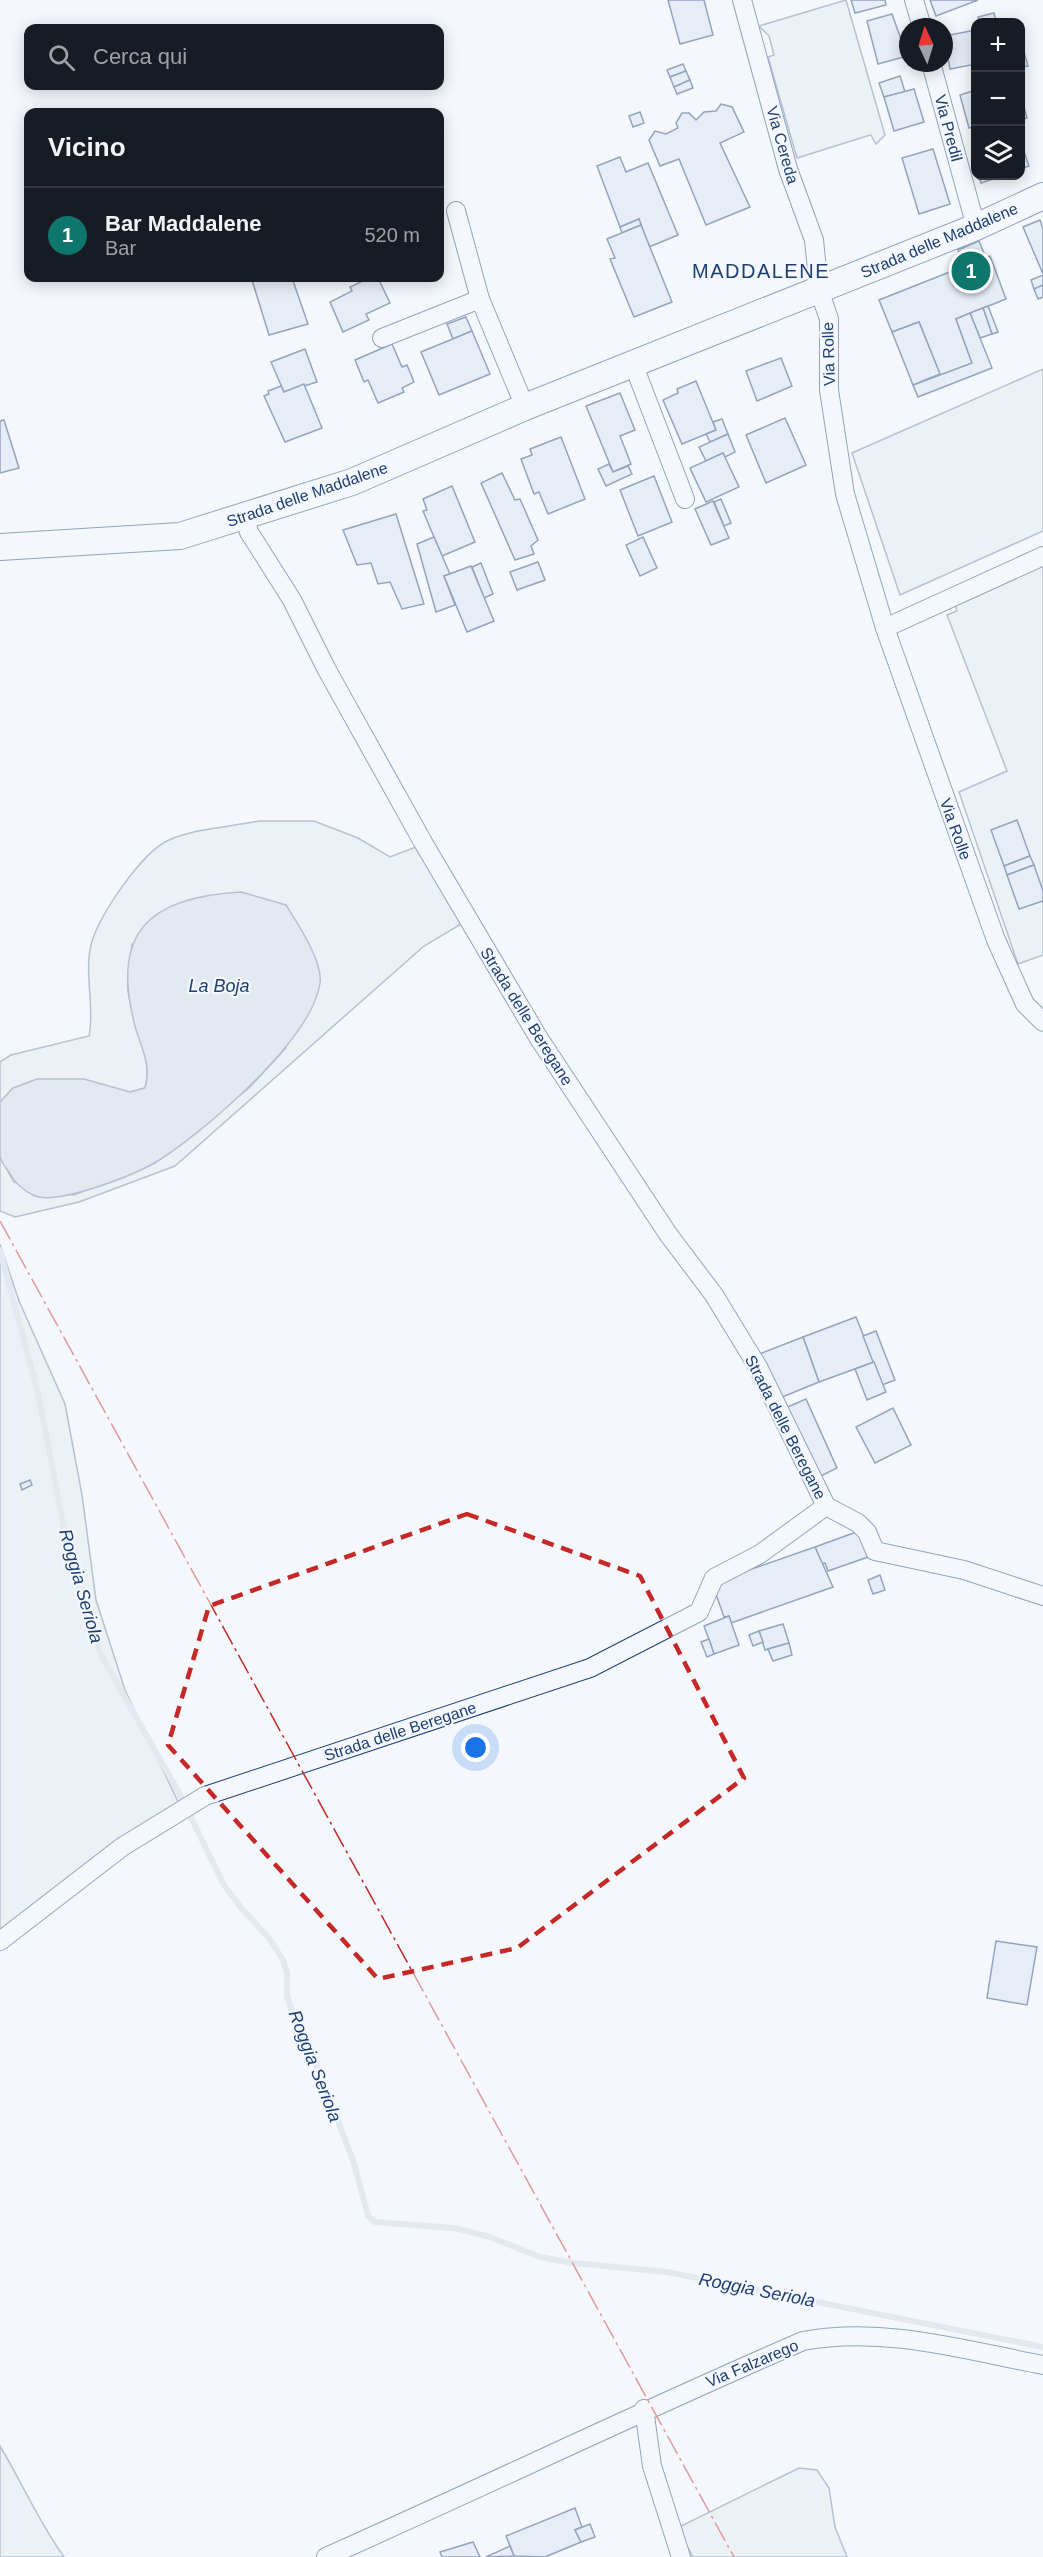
<!DOCTYPE html>
<html lang="it">
<meta charset="utf-8">
<style>
:root{--surface:#171b24;--page:#242831;--text:#f1f3f6;--muted:#9ea1a6;--line:#363941;--accent:#0f766e}
body{margin:0;font-family:Arial,sans-serif;background:var(--page);color:var(--text)}
.controls{position:absolute;right:18px;top:18px;display:grid;overflow:hidden;border-radius:12px;box-shadow:0 3px 15px #0003}
.controls button{width:54px;height:54px;display:grid;place-items:center;padding:0;border:0;border-bottom:2px solid var(--line);background:var(--surface);color:var(--text);font:30px sans-serif}
.compass{position:absolute;left:899px;top:18px;width:54px;height:54px;border-radius:50%;background:var(--surface);box-shadow:0 3px 15px #0003;rotate:356deg}
.you{position:absolute;left:476px;top:1748px;width:21px;height:21px;margin:-15px;border:4px solid #fff;border-radius:50%;background:#1a73e8;box-shadow:0 0 0 9px #1a73e833}
.badge{display:grid;place-items:center;width:39px;height:39px;border-radius:50%;background:var(--accent);color:#fff;font-size:20px;font-weight:700}
.pin{position:absolute;translate:-50% -50%;border:3px solid #fff;box-shadow:0 2px 6px #0006}
.list{margin:0;padding:0;list-style:none}
h2{display:flex;justify-content:space-between;align-items:center;height:78px;margin:0;padding:0 24px;font-size:26px}
h2 small{font-size:20px;font-weight:400;color:var(--muted)}
.list li{display:grid;grid-template-columns:39px 1fr auto;gap:18px;align-items:center;box-sizing:border-box;height:96px;padding:0 24px;border-top:2px solid var(--line)}
.list b{display:block;font-size:22px;white-space:nowrap}
.list p{margin:0;font-size:20px;white-space:nowrap;color:var(--muted)}
.list em{font-size:20px;font-style:normal;color:var(--muted)}
.icon{flex:none;width:33px;height:33px;fill:none;stroke:currentColor;stroke-width:2;stroke-linecap:round;stroke-linejoin:round}
.map{position:relative;flex:none;width:1043px;height:2557px;overflow:hidden}
.search{position:absolute;background:var(--surface);box-shadow:0 3px 15px #0003;left:24px;top:24px;width:420px;height:66px;display:flex;align-items:center;gap:15px;box-sizing:border-box;padding:0 21px;border-radius:12px;color:var(--muted);font-size:22px}
.panel{position:absolute;background:var(--surface);box-shadow:0 3px 15px #0003;left:24px;top:108px;width:420px;height:174px;border-radius:12px}
.map>svg:first-child{display:block}
.green{fill:#e3e9f0;stroke:#687fa3;stroke-width:1.5}
.water{fill:#cfd7e4;stroke:#687fa3;stroke-width:1.5}
.lines{fill:none;stroke-linecap:round;stroke-linejoin:round}
.stream{stroke:#cfd7e4;stroke-width:6}
.building{fill:#d5e0f0;stroke:#1d3f73;stroke-width:1.5}
.street-casing{stroke:#1d3f73;stroke-width:20}
.secondary-casing{stroke:#1d3f73;stroke-width:28}
.street{stroke:#f4f7fb;stroke-width:18}
.secondary{stroke:#f4f7fb;stroke-width:26}
.power{stroke:#c62828;stroke-width:1.5;stroke-dasharray:21 4.5 3 4.5;stroke-linecap:butt}
.marked{fill:none;stroke:#c62828;stroke-width:4.5;stroke-dasharray:12 8;stroke-linejoin:round}
.labels{text-anchor:middle;stroke-width:4.5;stroke-linejoin:round;paint-order:stroke}
.street-label{font-size:16px;fill:#1d3f73;stroke:#f4f7fb}
.water-label{font-size:18px;font-style:italic;fill:#1d3f73;stroke:#f4f7fb}
.quarter-label{font-size:20px;letter-spacing:1.5px;fill:#1d3f73;stroke:#f4f7fb}
</style>
<div class="map">
<svg width="1043" height="2557" viewBox="0 0 1043 2557">
<rect width="100%" height="100%" fill="#f4f7fb"/>
<!-- green -->
<g class="green">
<path d="M 846,0 L 885,135 L 876,144 L 871,135 L 867,136 L 797,158 L 768,57 L 774,55 L 769,36 L 759,26 Z"/>
<path d="M 1043,369 L 1043,531 L 900,595 L 852,453 Z"/>
<path d="M 1043,560 L 1043,955 L 1018,964 L 959,792 L 1007,771 L 947,615 L 957,611 L 953,598 Z"/>
<path d="M 259,821 L 314,821 L 358,838 L 390,857 L 424,844 L 468,920 L 424,946 L 175,1166 L 79,1202 L 15,1217 L 0,1211 L 0,1157 L 14,1182 L 74,1195 L 155,1163 L 250,1087 L 286,1048 L 132,944 C 131,959 126,977 128,991 C 132,1023 154,1057 145,1088 L 130,1092 L 114,1089 L 13,1088 L 0,1102 L 0,1062 L 11,1055 L 89,1036 C 95,1006 84,975 91,945 C 97,917 143,851 169,840 C 196,828 231,827 259,821 Z"/>
<path d="M 0,1244 L 19,1301 L 65,1404 L 82,1495 L 96,1600 L 125,1690 L 182,1810 L 0,1941 Z"/>
<path d="M 0,2446 C 22,2483 39,2522 64,2557 L 0,2557 Z"/>
<path d="M 799,2468 L 817,2470 L 829,2488 L 835,2527 L 847,2557 L 693,2557 L 677,2528 Z"/>
</g>
<!-- water -->
<path class="water" d="M 241,892 L 286,905 C 297,923 323,961 320,983 C 312,1040 203,1133 156,1162 C 134,1175 59,1205 35,1196 C 24,1191 14,1182 9,1172 C 6,1168 1,1162 0,1156 C 0,1140 0,1119 0,1102 L 13,1088 L 37,1079 L 84,1079 L 130,1092 L 145,1088 C 152,1065 141,1048 135,1026 C 110,932 149,897 241,892 Z"/>
<g class="lines">
<!-- stream -->
<path class="stream" d="M 0,1250 L 38,1393 L 69,1554 L 90,1626 L 102,1657 L 178,1791 L 224,1885 L 242,1909 L 269,1938 L 283,1960 L 287,1973 L 287,1996 L 295,2021 L 308,2044 L 327,2092 L 354,2163 L 368,2216 L 375,2222 L 454,2228 L 487,2236 L 540,2257 L 573,2263 L 667,2272 L 1043,2347"/>
</g>
<!-- building -->
<g class="building">
<path d="M 668,0 L 704,0 L 713,35 L 680,44 Z"/>
<path d="M 851,0 L 885,0 L 886,5 L 855,13 Z"/>
<path d="M 930,0 L 978,0 L 936,16 Z"/>
<path d="M 994,13 L 996,22 L 979,22 L 978,17 Z"/>
<path d="M 892,14 L 907,56 L 878,64 L 867,21 Z"/>
<path d="M 976,30 L 976,64 L 950,69 L 944,36 Z"/>
<path d="M 1020,38 L 1028,66 L 1020,67 Z"/>
<path d="M 683,64 L 686,71 L 670,77 L 667,70 Z"/>
<path d="M 686,71 L 690,80 L 674,87 L 670,77 Z"/>
<path d="M 900,76 L 905,92 L 884,97 L 879,83 Z"/>
<path d="M 690,80 L 693,88 L 677,94 L 674,87 Z"/>
<path d="M 914,89 L 924,122 L 894,131 L 884,97 Z"/>
<path d="M 976,90 L 976,126 L 969,128 L 960,95 Z"/>
<path d="M 1020,92 L 1027,118 L 1020,120 Z"/>
<path d="M 721,104 L 732,107 L 744,132 L 720,143 L 750,207 L 706,225 L 679,159 L 660,166 L 649,140 L 655,131 L 666,134 L 678,128 L 676,123 L 682,113 L 689,113 L 696,120 L 704,112 L 716,111 Z"/>
<path d="M 640,112 L 644,123 L 633,127 L 629,116 Z"/>
<path d="M 1022,146 L 1029,166 L 1020,169 L 1020,147 Z"/>
<path d="M 933,149 L 950,204 L 919,214 L 902,158 Z"/>
<path d="M 620,157 L 626,172 L 648,163 L 678,235 L 649,247 L 639,219 L 620,227 L 597,166 Z"/>
<path d="M 979,176 L 1002,176 L 981,183 Z"/>
<path d="M 639,219 L 641,225 L 622,233 L 620,227 Z"/>
<path d="M 1040,220 L 1043,229 L 1043,274 L 1023,227 Z"/>
<path d="M 641,225 L 672,302 L 634,317 L 610,259 L 615,258 L 607,239 Z"/>
<path d="M 979,241 L 986,258 L 965,266 L 958,250 Z"/>
<path d="M 990,256 L 1006,299 L 956,319 L 972,363 L 941,377 L 919,322 L 892,332 L 879,300 Z"/>
<path d="M 1043,275 L 1043,285 L 1034,289 L 1031,280 Z"/>
<path d="M 260,278 L 292,278 L 308,324 L 269,335 L 252,280 Z"/>
<path d="M 369,278 L 378,278 L 390,303 L 366,314 L 369,320 L 343,332 L 330,302 L 352,291 L 350,287 Z"/>
<path d="M 1043,285 L 1043,297 L 1038,299 L 1034,289 Z"/>
<path d="M 988,306 L 998,332 L 992,334 L 983,308 Z"/>
<path d="M 983,308 L 992,334 L 980,338 L 970,313 Z"/>
<path d="M 970,313 L 992,368 L 918,397 L 913,385 L 972,363 L 956,319 Z"/>
<path d="M 466,317 L 472,331 L 453,339 L 447,324 Z"/>
<path d="M 919,322 L 940,374 L 913,385 L 892,332 Z"/>
<path d="M 472,331 L 490,374 L 439,395 L 421,352 Z"/>
<path d="M 392,344 L 402,367 L 407,365 L 414,382 L 402,388 L 404,392 L 378,403 L 368,380 L 364,382 L 355,360 Z"/>
<path d="M 305,349 L 317,382 L 284,392 L 271,362 Z"/>
<path d="M 781,358 L 792,386 L 757,401 L 746,371 Z"/>
<path d="M 696,381 L 716,430 L 682,444 L 663,400 L 678,393 L 677,389 Z"/>
<path d="M 304,384 L 322,428 L 285,442 L 264,396 L 269,394 L 268,391 L 281,386 L 284,392 Z"/>
<path d="M 620,393 L 635,430 L 620,436 L 631,464 L 613,472 L 586,406 Z"/>
<path d="M 785,418 L 806,465 L 766,483 L 746,435 Z"/>
<path d="M 722,419 L 728,434 L 710,442 L 706,434 L 716,430 L 713,422 Z"/>
<path d="M 4,420 L 19,468 L 0,473 L 0,421 Z"/>
<path d="M 728,434 L 735,452 L 725,457 L 723,453 L 706,461 L 699,447 Z"/>
<path d="M 561,437 L 585,499 L 548,514 L 539,492 L 534,494 L 521,459 L 532,455 L 530,449 Z"/>
<path d="M 723,453 L 739,487 L 706,502 L 690,468 Z"/>
<path d="M 609,464 L 613,472 L 628,466 L 632,474 L 606,486 L 598,469 Z"/>
<path d="M 502,473 L 515,500 L 520,499 L 538,540 L 531,546 L 534,554 L 515,560 L 481,483 Z"/>
<path d="M 654,476 L 672,522 L 638,536 L 620,490 Z"/>
<path d="M 452,486 L 475,542 L 442,556 L 423,511 L 427,510 L 423,499 Z"/>
<path d="M 721,499 L 731,523 L 724,526 L 714,502 Z"/>
<path d="M 713,501 L 729,538 L 711,545 L 695,509 Z"/>
<path d="M 396,514 L 424,604 L 402,609 L 390,582 L 378,584 L 371,563 L 357,565 L 343,530 Z"/>
<path d="M 434,537 L 450,574 L 444,576 L 455,605 L 436,612 L 417,544 Z"/>
<path d="M 643,537 L 657,568 L 640,576 L 626,545 Z"/>
<path d="M 538,562 L 545,580 L 517,590 L 510,572 Z"/>
<path d="M 481,563 L 493,594 L 484,598 L 472,567 Z"/>
<path d="M 471,566 L 494,621 L 467,632 L 444,576 Z"/>
<path d="M 1017,820 L 1030,856 L 1004,866 L 991,830 Z"/>
<path d="M 1030,856 L 1034,865 L 1007,875 L 1004,866 Z"/>
<path d="M 1034,865 L 1043,891 L 1043,901 L 1019,909 L 1007,875 Z"/>
<path d="M 856,1317 L 874,1362 L 819,1382 L 803,1337 Z"/>
<path d="M 876,1331 L 895,1380 L 882,1385 L 863,1336 Z"/>
<path d="M 803,1337 L 819,1382 L 775,1400 L 757,1355 Z"/>
<path d="M 874,1362 L 886,1392 L 867,1400 L 855,1369 Z"/>
<path d="M 806,1399 L 837,1468 L 815,1479 L 783,1409 Z"/>
<path d="M 893,1408 L 911,1445 L 875,1463 L 856,1427 Z"/>
<path d="M 30,1480 L 32,1485 L 22,1490 L 20,1484 Z"/>
<path d="M 862,1530 L 871,1556 L 828,1571 L 825,1563 L 821,1564 L 815,1547 Z"/>
<path d="M 815,1547 L 833,1587 L 731,1623 L 729,1616 L 724,1617 L 712,1583 Z"/>
<path d="M 880,1575 L 885,1590 L 873,1594 L 868,1580 Z"/>
<path d="M 729,1616 L 739,1645 L 714,1654 L 704,1626 Z"/>
<path d="M 783,1624 L 789,1643 L 765,1650 L 759,1631 Z"/>
<path d="M 759,1631 L 763,1642 L 753,1646 L 749,1635 Z"/>
<path d="M 709,1639 L 714,1654 L 707,1657 L 701,1642 Z"/>
<path d="M 789,1643 L 792,1655 L 773,1661 L 768,1649 Z"/>
<path d="M 996,1941 L 1037,1947 L 1027,2005 L 987,1998 Z"/>
<path d="M 575,2508 L 582,2527 L 575,2530 L 581,2542 L 545,2557 L 514,2556 L 506,2536 Z"/>
<path d="M 590,2524 L 595,2537 L 581,2542 L 575,2530 Z"/>
<path d="M 473,2542 L 480,2557 L 442,2557 L 440,2552 Z"/>
<path d="M 510,2546 L 514,2556 L 486,2557 Z"/>
</g>
<g class="lines">
<!-- street casing -->
<g class="street-casing">
<g id="street">
<path d="M 742,0 L 788,169 L 814,240 L 819,290 L 829,319 L 829,390 L 845,494 L 885,628 L 996,940 L 1025,1004 L 1043,1022"/>
<path d="M 914,0 L 922,27"/>
<path d="M 931,63 L 976,227"/>
<path d="M 456,211 L 480,299 L 525,407"/>
<path d="M 382,338 L 480,299"/>
<path d="M 634,366 L 685,499"/>
<path d="M 244,516 L 249,532 L 292,600 L 327,670 L 424,844 L 538,1037 L 668,1234 L 714,1295 L 758,1367 L 826,1506 L 858,1523 L 867,1532 L 875,1551 L 964,1570 L 1043,1596"/>
<path d="M 885,628 L 1043,556"/>
<path d="M 0,1941 L 122,1847 L 205,1796 L 590,1668 L 699,1612 L 714,1578 L 760,1554 L 826,1506"/>
<path d="M 644,2409 L 652,2466 L 681,2557"/>
<path d="M 326,2557 C 486,2486 643,2410 803,2341 C 884,2326 964,2350 1043,2365"/>
</g>
</g>
<!-- secondary casing -->
<g class="secondary-casing">
<path id="secondary" d="M 0,547 L 180,536 L 352,482 L 525,407 L 976,227 L 1043,196"/>
</g>
<!-- street -->
<use href="#street" class="street"/>
<!-- secondary -->
<use href="#secondary" class="secondary"/>
<!-- power -->
<path class="power" d="M 0,1221 L 734,2557"/>
</g>
<!-- marked area -->
<path d="M0 0H1043V2557H0ZM 467,1514 L 640,1576 L 744,1778 L 517,1948 L 378,1979 L 168,1745 L 209,1606 Z" fill="#f4f7fb" fill-opacity=".55" fill-rule="evenodd"/>
<path class="marked" d="M 467,1514 L 640,1576 L 744,1778 L 517,1948 L 378,1979 L 168,1745 L 209,1606 Z"/>
<g class="labels">
<!-- street labels -->
<g class="street-label">
<text transform="translate(949 128) rotate(75)" y="6">Via Predil</text>
<text transform="translate(783 145) rotate(74)" y="6">Via Cereda</text>
<text transform="translate(939 240) rotate(-23)" y="6">Strada delle Maddalene</text>
<text transform="translate(828 354) rotate(-92)" y="6">Via Rolle</text>
<text transform="translate(307 494) rotate(-19)" y="6">Strada delle Maddalene</text>
<text transform="translate(956 829) rotate(70)" y="6">Via Rolle</text>
<text transform="translate(527 1016) rotate(58)" y="6">Strada delle Beregane</text>
<text transform="translate(786 1427) rotate(63)" y="6">Strada delle Beregane</text>
<text transform="translate(400 1731) rotate(-18)" y="6">Strada delle Beregane</text>
<text transform="translate(752 2363) rotate(-23)" y="6">Via Falzarego</text>
</g>
<!-- water labels -->
<g class="water-label">
<text x="219" y="992">La Boja</text>
<text transform="translate(81 1586) rotate(74)" y="6">Roggia Seriola</text>
<text transform="translate(315 2066) rotate(69)" y="6">Roggia Seriola</text>
<text transform="translate(757 2290) rotate(11)" y="6">Roggia Seriola</text>
</g>
<!-- quarter labels -->
<g class="quarter-label">
<text x="761" y="278">MADDALENE</text>
</g>
</g>
</svg>
<div class="controls">
<button>+</button>
<button>−</button>
<button><svg class="icon" aria-label="layers" viewBox="0 0 24 24"><path d="M12 4l9 5-9 5-9-5zM3 14l9 5 9-5"/></svg></button>
</div>
<svg class="compass" viewBox="-18 -18 36 36"><path d="M0-13l5 13h-10z" fill="#e53935"/><path d="M0 13l5-13h-10z" fill="#9ea1a6"/></svg>
<div class="you"></div>
<div class="pin badge" style="left:971px;top:271px">1</div>
<div class="search"><svg class="icon" aria-label="search" viewBox="0 0 24 24"><circle cx="10" cy="10" r="6"/><path d="M15 15l6 6"/></svg>Cerca qui</div>
<section class="panel">
<h2>Vicino<small></small></h2>
<ul class="list">
<li><span class="badge">1</span><div><b>Bar Maddalene</b><p>Bar</p></div><em>520 m</em></li>
</ul>
</section>
</div>
